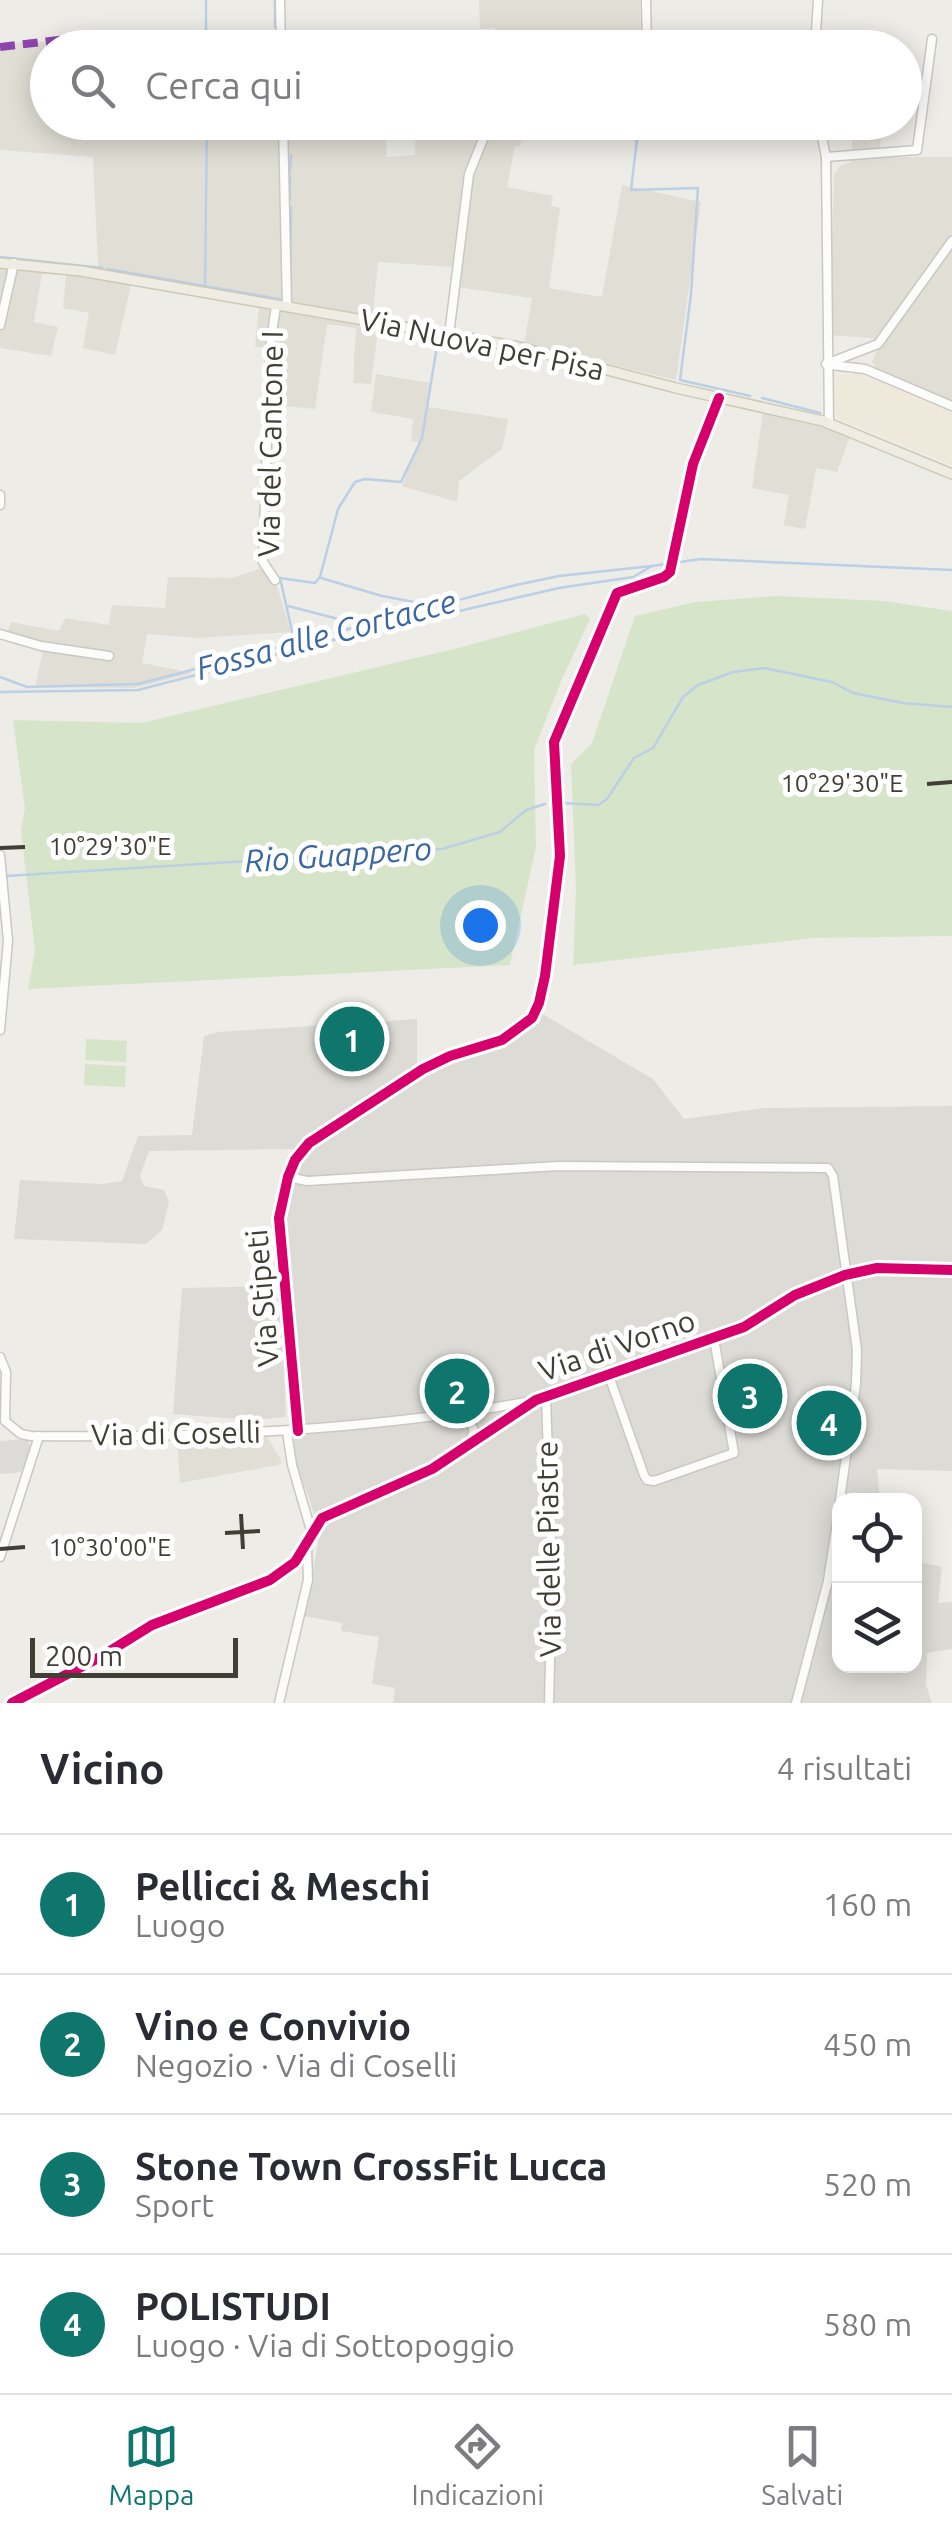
<!DOCTYPE html>
<html lang="it">
<meta charset="utf-8">
<style>
:root{--surface:#fff;--page:#f2f2f3;--text:#2b2b33;--muted:#7c7c81;--line:#e1e1e2;--accent:#0f766e}
body{margin:0;font-family:Ubuntu,sans-serif;background:var(--page);color:var(--text)}
.controls{position:absolute;right:30px;bottom:30px;display:grid;overflow:hidden;border-radius:20px;box-shadow:0 5px 25px #0003}
.controls button{width:90px;height:90px;display:grid;place-items:center;padding:0;border:0;border-bottom:2px solid var(--line);background:var(--surface);color:var(--text);font:50px sans-serif}
.scale{position:absolute;left:30px;bottom:25px;width:208px;box-sizing:border-box;padding-left:10px;border:5px solid #413e35;border-top:0;font-size:28px;line-height:35px;white-space:nowrap;color:#413e35;-webkit-text-stroke:8px #fff;paint-order:stroke}
.you{position:absolute;left:480px;top:925px;width:35px;height:35px;margin:-25px;border:8px solid #fff;border-radius:50%;background:#1a73e8;box-shadow:0 0 0 15px #1a73e833}
.badge{display:grid;place-items:center;width:65px;height:65px;border-radius:50%;background:var(--accent);color:#fff;font-size:32px;font-weight:700}
.pin{position:absolute;translate:-50% -50%;border:5px solid #fff;box-shadow:0 2px 10px #0006}
.list{margin:0;padding:0;list-style:none}
h2{display:flex;justify-content:space-between;align-items:center;height:130px;margin:0;padding:0 40px;font-size:42px}
h2 small{font-size:32px;font-weight:400;color:var(--muted)}
.list li{display:grid;grid-template-columns:65px 1fr auto;gap:30px;align-items:center;box-sizing:border-box;height:140px;padding:0 40px;border-top:2px solid var(--line)}
.list b{display:block;font-size:38px;white-space:nowrap}
.list p{margin:0;font-size:32px;white-space:nowrap;color:var(--muted)}
.list em{font-size:32px;font-style:normal;color:var(--muted)}
.icon{flex:none;width:55px;height:55px;fill:none;stroke:currentColor;stroke-width:2;stroke-linecap:round;stroke-linejoin:round}
.map{position:relative;flex:none;width:952px;height:1703px;overflow:hidden}
.search{position:absolute;background:var(--surface);box-shadow:0 5px 25px #0003;left:30px;right:30px;top:30px;height:110px;display:flex;align-items:center;gap:25px;box-sizing:border-box;padding:0 35px;border-radius:55px;color:var(--muted);font-size:38px}
.sheet{height:690px;background:var(--surface)}
nav{display:flex;justify-content:space-around;align-items:center;box-sizing:border-box;height:140px;border-top:2px solid var(--line);background:var(--surface);font-size:28px;color:var(--muted)}
nav a{display:grid;justify-items:center;gap:5px}
nav .on{color:var(--accent)}
.map>svg:first-child{display:block}
.residential{fill:#e1ded5}
.commercial{fill:#efe9db}
.industrial{fill:#dddbd5}
.green{fill:#d6e5c9}
.parking{fill:#dcdbd7}
.lines{fill:none;stroke-linecap:round;stroke-linejoin:round}
.stream{stroke:#bbcfe7;stroke-width:2.5}
.minor-casing{stroke:#c9c8c3;stroke-width:11}
.major-casing{stroke:#cec9b6;stroke-width:12}
.minor{stroke:#fcfcfb;stroke-width:8}
.major{stroke:#efede3;stroke-width:9}
.quiet{stroke:#8e44ad;stroke-width:8;stroke-dasharray:15 8;stroke-linecap:butt}
.cycleway-casing{stroke:#fff;stroke-width:16}
.cycleway{stroke:#d6006c;stroke-width:10}
.ticks{fill:none;stroke:#413e35;stroke-width:4}
.labels{text-anchor:middle;stroke-width:10;stroke-linejoin:round;paint-order:stroke}
.street-label{font-size:30px;fill:#413e35;stroke:#fff}
.water-label{font-size:32px;font-style:italic;fill:#3a67a1;stroke:#fff}
.ticks-label{font-size:25px;text-anchor:middle;fill:#413e35;stroke:#fff;stroke-width:10;stroke-linejoin:round;paint-order:stroke}
</style>
<div class="map">
<svg width="952" height="1703" viewBox="0 0 952 1703">
<rect width="100%" height="100%" fill="#edece7"/>
<!-- residential -->
<g class="residential">
<path d="M 479,0 L 640,0 L 641,47 L 494,47 L 495,28 L 480,29 Z"/>
<path d="M 209,38 L 209,47 L 48,48 L 48,122 L 384,123 L 387,157 L 415,155 L 416,123 L 524,123 L 520,146 L 515,146 L 507,187 L 553,196 L 551,206 L 560,208 L 549,288 L 602,297 L 622,185 L 701,202 L 676,380 L 524,344 L 532,298 L 451,286 L 453,267 L 378,262 L 373,314 L 380,315 L 371,384 L 353,383 L 356,328 L 327,324 L 315,409 L 263,404 L 266,349 L 255,346 L 259,308 L 131,285 L 115,355 L 83,348 L 89,313 L 63,308 L 66,275 L 42,274 L 34,322 L 58,327 L 51,356 L 0,348 L 0,258 L 98,266 L 93,157 L 0,150 L 0,43 Z"/>
<path d="M 853,123 L 881,123 L 880,157 L 952,157 L 952,402 L 879,372 L 872,362 L 882,339 L 829,335 L 834,176 L 840,166 L 851,162 Z"/>
<path d="M 376,374 L 431,383 L 428,407 L 508,419 L 502,449 L 459,481 L 457,502 L 402,486 L 419,442 L 411,441 L 413,419 L 371,412 Z"/>
<path d="M 763,411 L 826,423 L 851,434 L 837,472 L 816,468 L 805,529 L 784,525 L 789,495 L 752,488 Z"/>
<path d="M 262,568 L 277,586 L 291,632 L 196,638 L 147,634 L 142,663 L 193,673 L 134,688 L 35,687 L 44,646 L 7,634 L 11,622 L 59,631 L 65,618 L 109,625 L 112,605 L 165,608 L 168,577 L 232,578 Z"/>
<path d="M 267,1436 L 282,1462 L 278,1465 L 180,1483 L 177,1440 Z"/>
</g>
<!-- commercial -->
<path class="commercial" d="M 865,373 L 952,410 L 952,465 L 835,417 L 832,375 Z"/>
<!-- industrial -->
<g class="industrial">
<path d="M 539,1012 L 653,1079 L 684,1119 L 764,1108 L 952,1106 L 952,1471 L 877,1469 L 880,1500 L 840,1500 L 840,1666 L 914,1666 L 915,1561 L 942,1567 L 938,1603 L 952,1602 L 952,1649 L 927,1653 L 926,1685 L 932,1703 L 393,1703 L 395,1688 L 372,1684 L 379,1637 L 341,1631 L 342,1623 L 304,1616 L 318,1544 L 314,1513 L 294,1456 L 293,1440 L 303,1436 L 284,1260 L 283,1216 L 299,1162 L 314,1144 L 337,1128 L 439,1064 L 522,1032 Z"/>
<path d="M 417,1019 L 417,1069 L 298,1149 L 149,1151 L 140,1176 L 144,1186 L 164,1190 L 169,1202 L 162,1230 L 146,1244 L 14,1239 L 20,1180 L 102,1184 L 122,1181 L 138,1136 L 192,1135 L 204,1036 L 219,1032 Z"/>
<path d="M 280,1286 L 286,1417 L 251,1420 L 173,1414 L 182,1288 Z"/>
</g>
<!-- green -->
<g class="green">
<path d="M 777,596 L 883,601 L 952,611 L 952,936 L 813,938 L 573,965 L 576,889 L 571,764 L 592,743 L 635,616 L 696,602 Z"/>
<path d="M 585,614 L 590,619 L 561,681 L 534,750 L 536,847 L 510,965 L 28,989 L 35,950 L 21,831 L 25,808 L 13,720 L 141,723 L 458,648 Z"/>
<path d="M 86,1039 L 127,1041 L 126,1062 L 85,1060 Z"/>
<path d="M 85,1064 L 126,1066 L 125,1087 L 84,1085 Z"/>
</g>
<!-- parking -->
<g class="parking">
<path d="M 863,1382 L 873,1383 L 871,1450 L 857,1449 Z"/>
<path d="M 27,1439 L 31,1447 L 23,1472 L 0,1474 L 0,1441 Z"/>
<path d="M 851,1468 L 875,1470 L 877,1500 L 847,1500 Z"/>
</g>
<g class="lines">
<!-- stream -->
<g class="stream">
<path d="M 206,0 L 206,30"/>
<path d="M 275,27 L 275,0"/>
<path d="M 276,34 L 276,48"/>
<path d="M 206,39 L 207,48"/>
<path d="M 639,122 L 631,190 L 698,188 L 691,294 L 680,380 L 750,396"/>
<path d="M 290,173 L 291,155"/>
<path d="M 290,200 L 290,177"/>
<path d="M 0,257 L 102,268"/>
<path d="M 108,269 L 279,299"/>
<path d="M 205,284 L 207,122"/>
<path d="M 290,291 L 291,207"/>
<path d="M 762,398 L 820,413"/>
<path d="M 680,562 L 701,559 L 952,570"/>
<path d="M 320,577 L 338,509 L 355,482 L 365,479 L 401,482 L 422,438 L 438,340"/>
<path d="M 321,578 L 382,596 L 430,605"/>
<path d="M 288,606 L 354,623"/>
<path d="M 291,649 L 292,631 L 280,578 L 315,583 L 320,577"/>
<path d="M 0,677 L 27,687 L 138,684 L 516,585 L 559,576 L 652,566"/>
<path d="M 0,692 L 138,690 L 316,644 L 559,588 L 633,577 L 652,566 L 666,564"/>
<path d="M 562,803 L 598,805 L 607,799 L 634,758 L 653,748 L 683,697 L 698,685 L 733,672 L 764,668 L 832,682 L 853,693 L 903,703 L 952,707"/>
<path d="M 6,876 L 442,849 L 500,832 L 526,810 L 545,804"/>
</g>
<!-- minor casing -->
<g class="minor-casing">
<g id="minor">
<path d="M 280,0 L 281,48"/>
<path d="M 646,0 L 647,48"/>
<path d="M 815,48 L 818,0"/>
<path d="M 283,122 L 287,307"/>
<path d="M 819,122 L 826,157 L 829,424"/>
<path d="M 826,157 L 917,150 L 932,39"/>
<path d="M 0,325 L 14,263"/>
<path d="M 449,335 L 469,174 L 490,122"/>
<path d="M 826,364 L 878,344 L 952,241"/>
<path d="M 831,365 L 865,369 L 952,406"/>
<path d="M 0,495 L 0,505"/>
<path d="M 275,580 L 263,562 L 270,347 L 276,306"/>
<path d="M 0,634 L 41,646 L 109,656"/>
<path d="M 0,855 L 8,941 L 0,1030"/>
<path d="M 288,1177 L 307,1181 L 558,1166 L 828,1168 L 833,1176 L 857,1350 L 856,1384 L 840,1500"/>
<path d="M 0,1357 L 6,1372 L 5,1421 L 21,1434 L 31,1436 C 199,1438 366,1431 532,1401"/>
<path d="M 608,1373 L 644,1475 L 647,1480 L 654,1481 L 734,1453 L 714,1339"/>
<path d="M 546,1396 L 552,1578 L 549,1703"/>
<path d="M 454,1415 L 471,1424 L 474,1431 L 467,1447"/>
<path d="M 298,1431 L 279,1218 L 288,1177 L 295,1160 L 309,1143 L 423,1069 L 450,1056 L 502,1040 L 532,1018 L 539,1003 L 545,976 L 560,856 L 554,742 L 617,593 L 664,577 L 670,572 L 693,464 L 719,398"/>
<path d="M 287,1432 L 292,1465 L 312,1534"/>
<path d="M 0,1557 L 39,1436"/>
<path d="M 12,1703 L 102,1656 L 152,1625 L 270,1580 L 295,1562 L 322,1518 L 432,1469 L 536,1400 L 744,1327 L 795,1295 L 845,1275 L 877,1268 L 952,1270"/>
<path d="M 279,1703 L 308,1580 L 307,1548"/>
<path d="M 796,1703 L 828,1581 L 840,1503"/>
</g>
</g>
<!-- major casing -->
<g class="major-casing">
<path id="major" d="M 0,263 L 81,271 L 519,347 L 676,388 L 823,421 L 952,474"/>
</g>
<!-- minor -->
<use href="#minor" class="minor"/>
<!-- major -->
<use href="#major" class="major"/>
<!-- quiet -->
<path class="quiet" d="M 0,47 L 67,39 L 203,35"/>
<!-- cycleway casing -->
<g class="cycleway-casing">
<g id="cycleway">
<path d="M 298,1431 L 279,1218 L 288,1177 L 295,1160 L 309,1143 L 423,1069 L 450,1056 L 502,1040 L 532,1018 L 539,1003 L 545,976 L 560,856 L 554,742 L 617,593 L 664,577 L 670,572 L 693,464 L 719,398"/>
<path d="M 12,1703 L 102,1656 L 152,1625 L 270,1580 L 295,1562 L 322,1518 L 432,1469 L 536,1400 L 744,1327 L 795,1295 L 845,1275 L 877,1268 L 952,1270"/>
</g>
</g>
<!-- cycleway -->
<use href="#cycleway" class="cycleway"/>
</g>
<!-- ticks -->
<path class="ticks" d="M 927,784 L 952,782M 0,848 L 25,847M 241,1514 L 243,1549M 225,1533 L 260,1531M 0,1549 L 25,1547"/>
<g class="labels">
<!-- street labels -->
<g class="street-label">
<text transform="translate(482 345) rotate(12)" y="10">Via Nuova per Pisa</text>
<text transform="translate(271 444) rotate(-89)" y="10">Via del Cantone I</text>
<text transform="translate(263 1298) rotate(-95)" y="10">Via Stipeti</text>
<text transform="translate(617 1346) rotate(-19)" y="10">Via di Vorno</text>
<text transform="translate(176 1434) rotate(-1)" y="10">Via di Coselli</text>
<text transform="translate(549 1549) rotate(-91)" y="10">Via delle Piastre</text>
</g>
<!-- water labels -->
<g class="water-label">
<text transform="translate(326 635) rotate(-15)" y="11">Fossa alle Cortacce</text>
<text transform="translate(338 855) rotate(-4)" y="11">Rio Guappero</text>
</g>
</g>
<g class="ticks-label">
<text x="842" y="792">10°29'30"E</text>
<text x="110" y="855">10°29'30"E</text>
<text x="110" y="1556">10°30'00"E</text>
</g>
</svg>
<div class="controls">
<button><svg class="icon" aria-label="locate" viewBox="0 0 24 24"><circle cx="12" cy="12" r="6"/><path d="M12 2v4M12 18v4M2 12h4M18 12h4"/></svg></button>
<button><svg class="icon" aria-label="layers" viewBox="0 0 24 24"><path d="M12 4l9 5-9 5-9-5zM3 14l9 5 9-5"/></svg></button>
</div>
<div class="scale">200 m</div>
<div class="you"></div>
<div class="pin badge" style="left:352px;top:1039px">1</div>
<div class="pin badge" style="left:457px;top:1391px">2</div>
<div class="pin badge" style="left:750px;top:1396px">3</div>
<div class="pin badge" style="left:829px;top:1423px">4</div>
<div class="search"><svg class="icon" aria-label="search" viewBox="0 0 24 24"><circle cx="10" cy="10" r="6"/><path d="M15 15l6 6"/></svg>Cerca qui</div>
</div>
<section class="sheet">
<h2>Vicino<small>4 risultati</small></h2>
<ul class="list">
<li><span class="badge">1</span><div><b>Pellicci &amp; Meschi</b><p>Luogo</p></div><em>160 m</em></li>
<li><span class="badge">2</span><div><b>Vino e Convivio</b><p>Negozio · Via di Coselli</p></div><em>450 m</em></li>
<li><span class="badge">3</span><div><b>Stone Town CrossFit Lucca</b><p>Sport</p></div><em>520 m</em></li>
<li><span class="badge">4</span><div><b>POLISTUDI</b><p>Luogo · Via di Sottopoggio</p></div><em>580 m</em></li>
</ul>
</section>
<nav>
<a class="on"><svg class="icon" aria-label="map" viewBox="0 0 24 24"><path d="M3 6l6-2 6 2 6-2v14l-6 2-6-2-6 2zM9 4v14M15 6v14"/></svg>Mappa</a>
<a><svg class="icon" aria-label="directions" viewBox="0 0 24 24"><path d="M12 3l9 9-9 9-9-9zM9 14v-3h6M13 9l2 2-2 2"/></svg>Indicazioni</a>
<a><svg class="icon" aria-label="saved" viewBox="0 0 24 24"><path d="M7 4h10v16l-5-4-5 4z"/></svg>Salvati</a>
</nav>
